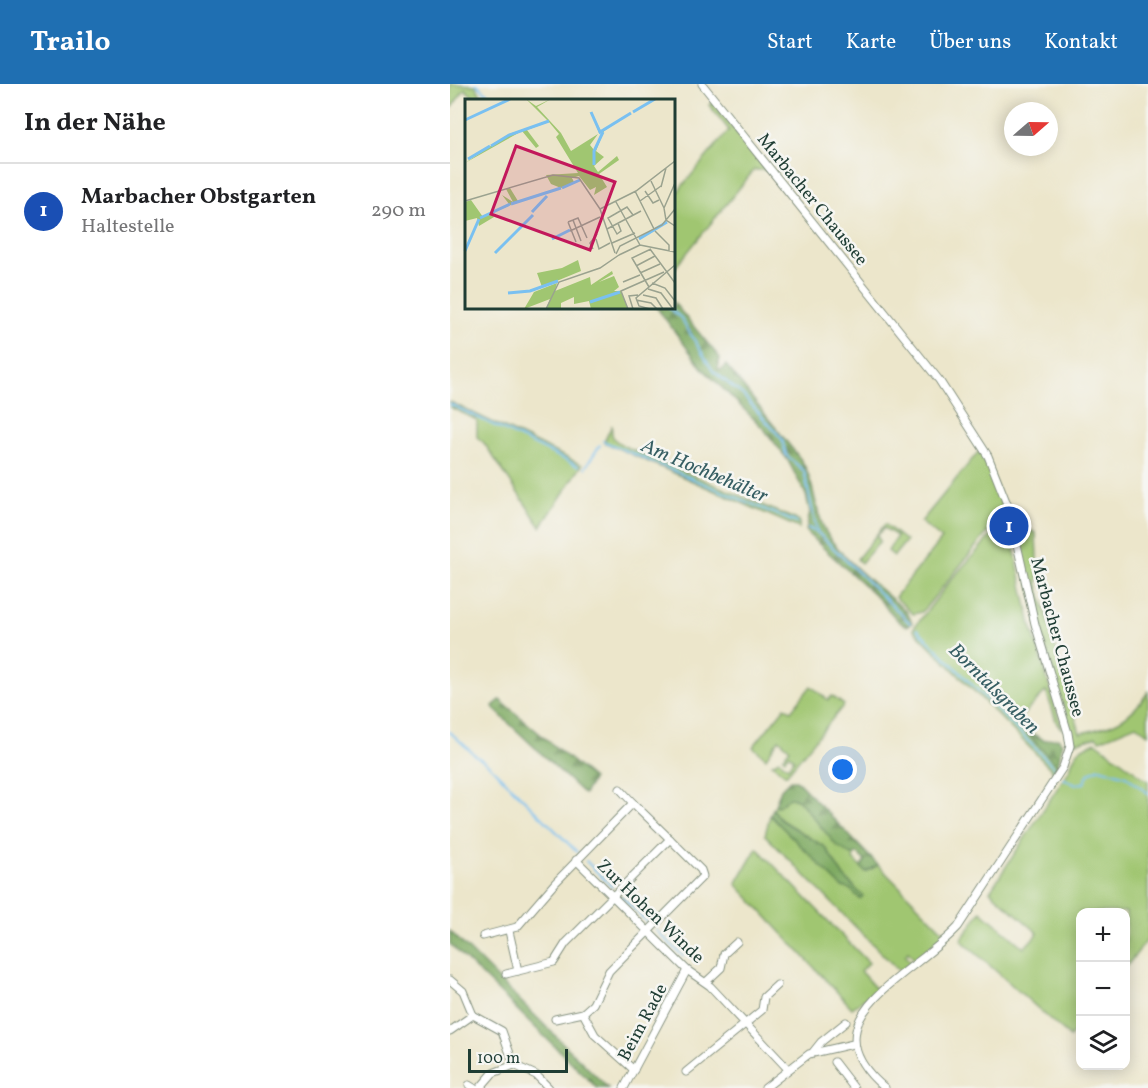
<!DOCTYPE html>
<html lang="de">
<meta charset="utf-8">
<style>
:root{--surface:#fff;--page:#f2f2f2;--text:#202124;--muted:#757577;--line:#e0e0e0;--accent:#1f6fb2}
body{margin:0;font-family:Vollkorn,serif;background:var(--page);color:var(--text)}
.controls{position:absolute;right:18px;bottom:18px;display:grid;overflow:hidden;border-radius:12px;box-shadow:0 3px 15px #0003}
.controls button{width:54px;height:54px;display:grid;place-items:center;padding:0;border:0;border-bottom:2px solid var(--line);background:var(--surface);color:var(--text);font:30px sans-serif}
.compass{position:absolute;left:554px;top:18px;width:54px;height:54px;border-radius:50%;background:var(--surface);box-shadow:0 3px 15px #0003;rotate:70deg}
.scale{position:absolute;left:18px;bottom:15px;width:100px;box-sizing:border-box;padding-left:6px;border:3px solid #1f3d34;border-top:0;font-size:16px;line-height:21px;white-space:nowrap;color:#1f3d34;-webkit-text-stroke:4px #f6f6f2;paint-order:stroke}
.you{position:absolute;left:393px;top:686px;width:21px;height:21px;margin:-15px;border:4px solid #fff;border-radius:50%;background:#1a73e8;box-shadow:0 0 0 9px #1a73e833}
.badge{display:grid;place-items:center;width:39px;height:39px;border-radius:50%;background:var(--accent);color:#fff;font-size:20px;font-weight:700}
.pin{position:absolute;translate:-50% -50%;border:3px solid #fff;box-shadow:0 2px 6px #0006}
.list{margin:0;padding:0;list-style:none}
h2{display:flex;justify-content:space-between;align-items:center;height:78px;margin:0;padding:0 24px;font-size:26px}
h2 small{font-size:20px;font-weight:400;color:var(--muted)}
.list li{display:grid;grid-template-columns:39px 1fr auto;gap:18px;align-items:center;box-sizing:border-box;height:96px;padding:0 24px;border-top:2px solid var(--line)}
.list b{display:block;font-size:22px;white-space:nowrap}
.list p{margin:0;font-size:20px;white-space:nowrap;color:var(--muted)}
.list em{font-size:20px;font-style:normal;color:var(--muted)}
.icon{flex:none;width:33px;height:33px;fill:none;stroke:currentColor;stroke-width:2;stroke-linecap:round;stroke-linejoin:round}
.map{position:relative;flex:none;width:698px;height:1004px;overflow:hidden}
header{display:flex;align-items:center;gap:36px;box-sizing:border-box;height:84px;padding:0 30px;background:var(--accent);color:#fff}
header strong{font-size:28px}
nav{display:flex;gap:33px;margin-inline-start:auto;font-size:21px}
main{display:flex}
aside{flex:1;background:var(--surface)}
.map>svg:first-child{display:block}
.green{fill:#a0c671;stroke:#608252;stroke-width:1.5}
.forest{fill:url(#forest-firs);stroke:#50744c;stroke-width:1.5}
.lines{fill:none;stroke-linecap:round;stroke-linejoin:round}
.stream{stroke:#79c0f1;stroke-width:2}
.minor-casing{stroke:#869280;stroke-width:9}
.minor{stroke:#fff;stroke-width:7}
.labels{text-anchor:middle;stroke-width:5;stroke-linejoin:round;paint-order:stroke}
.street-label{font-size:18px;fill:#1f3d34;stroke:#f6f6f2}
.water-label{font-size:20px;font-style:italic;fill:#365e63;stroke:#f6f6f2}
.inset-river{fill:none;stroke:#79c0f1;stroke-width:3}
.inset-road{fill:none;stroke:#9aa28f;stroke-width:1.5}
.view{fill:#c2185b;fill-opacity:0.15;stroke:#c2185b;stroke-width:3}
.inset-edge{fill:none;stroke:#1f3d34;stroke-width:3}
</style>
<header>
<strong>Trailo</strong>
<nav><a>Start</a><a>Karte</a><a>Über uns</a><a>Kontakt</a></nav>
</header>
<main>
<aside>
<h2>In der Nähe<small></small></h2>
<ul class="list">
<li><span class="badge" style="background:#1a4fb4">1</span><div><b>Marbacher Obstgarten</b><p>Haltestelle</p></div><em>290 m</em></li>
</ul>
</aside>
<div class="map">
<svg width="698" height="1004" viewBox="0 0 698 1004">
<defs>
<pattern id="forest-firs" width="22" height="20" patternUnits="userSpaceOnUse" patternTransform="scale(1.5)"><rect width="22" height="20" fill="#80ab63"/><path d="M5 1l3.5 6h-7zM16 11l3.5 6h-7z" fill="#688c52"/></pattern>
</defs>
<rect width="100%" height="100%" fill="#f6f6f2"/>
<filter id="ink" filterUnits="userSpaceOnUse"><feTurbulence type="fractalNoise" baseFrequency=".0167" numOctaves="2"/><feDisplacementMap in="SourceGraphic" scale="12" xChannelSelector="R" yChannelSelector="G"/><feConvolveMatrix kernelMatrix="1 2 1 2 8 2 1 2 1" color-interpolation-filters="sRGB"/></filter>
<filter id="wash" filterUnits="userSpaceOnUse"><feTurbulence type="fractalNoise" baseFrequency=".008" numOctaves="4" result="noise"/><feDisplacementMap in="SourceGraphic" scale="24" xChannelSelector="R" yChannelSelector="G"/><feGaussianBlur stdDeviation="1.35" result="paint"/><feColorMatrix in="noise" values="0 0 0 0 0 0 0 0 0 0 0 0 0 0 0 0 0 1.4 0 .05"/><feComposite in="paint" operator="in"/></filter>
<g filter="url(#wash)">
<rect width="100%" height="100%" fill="#ece6cb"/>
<!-- green -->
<g class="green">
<path d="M 0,0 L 26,1 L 33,16 L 26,16 L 15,5 L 0,26 Z"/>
<path d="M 263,18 L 317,86 L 304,86 L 224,185 L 224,112 L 279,46 L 259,21 Z"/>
<path d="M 0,318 L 132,381 L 91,443 L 34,359 L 27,353 L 27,336 L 0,323 Z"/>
<path d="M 162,341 C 160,354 165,357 176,363 L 349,437 L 349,444 L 154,358 Z"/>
<path d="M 529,367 L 539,383 L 555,427 L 472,528 L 463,530 L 445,513 L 492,455 L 471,438 Z"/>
<path d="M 565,434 L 577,435 L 579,446 L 586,449 L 588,501 L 630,649 C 662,643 680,636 698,608 L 698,650 L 686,641 L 650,656 L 646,653 L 627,658 L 624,657 L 588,539 Z"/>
<path d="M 556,435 L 561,450 L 581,542 L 613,646 L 607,640 L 596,607 L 565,639 L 608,682 L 604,688 L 463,545 L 501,496 Z"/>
<path d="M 435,440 L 456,457 L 444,472 L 438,467 L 447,452 L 434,444 L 427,452 L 430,457 L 411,479 L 407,475 Z"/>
<path d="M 361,602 L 378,616 L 382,612 L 394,621 L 336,691 L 322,680 L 329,676 L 338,683 L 344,675 L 339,670 L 335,675 L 333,673 L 340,665 L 329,655 L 316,674 L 303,663 L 335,623 L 341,627 Z"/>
<path d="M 646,658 L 698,697 L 698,855 L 676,883 L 676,828 L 630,828 L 630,940 L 620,953 L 511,856 L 531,827 L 574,864 L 588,849 L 540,807 L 620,685 C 625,667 629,664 646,658 Z"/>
<path d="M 339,714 L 348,715 L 386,761 L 405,770 L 403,775 L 415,788 L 428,781 L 496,850 L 465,876 L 458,868 L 455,872 L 461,878 L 449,887 L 315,751 L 320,731 L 392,802 L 400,805 L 410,815 L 404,802 L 394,793 L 375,763 L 331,736 L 323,725 L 325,721 L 328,722 Z"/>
<path d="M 307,764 L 419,879 L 410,887 L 427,906 L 402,924 L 286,800 Z"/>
</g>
<!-- forest -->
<g class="forest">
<path d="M 224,219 L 270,274 L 268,286 L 272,286 L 276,281 L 352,377 C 365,399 364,424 375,446 C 388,472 434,508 457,528 L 462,539 L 457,542 L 449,538 L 426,512 L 359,451 L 356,446 L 360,428 L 356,411 L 337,375 L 314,345 L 252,284 L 207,224 L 224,224 Z"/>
<path d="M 50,616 L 143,695 L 134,710 L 45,626 L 43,622 Z"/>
<path d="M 577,650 L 583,650 L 594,656 L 608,654 L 612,659 L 608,682 Z"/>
<path d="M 340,696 L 346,696 L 428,781 L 416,788 L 411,783 L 415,777 L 408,770 L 401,771 L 386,761 L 348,715 L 339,714 L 328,722 L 325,721 L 331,705 Z"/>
<path d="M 323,725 L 331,736 L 375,763 L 394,793 L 413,812 L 410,815 L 400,805 L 392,803 L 320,731 Z"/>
<path d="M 0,847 L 158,1004 L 147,1004 L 0,860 Z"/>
</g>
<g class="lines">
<!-- stream -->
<g class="stream">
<path d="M 27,0 L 44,16"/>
<path d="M 219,224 L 231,234 L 263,287 L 293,311 L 332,355 L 336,371 L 354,387 L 367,448 L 460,539"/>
<path d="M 0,320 L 128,382"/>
<path d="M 153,357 L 347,439"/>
<path d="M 135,384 L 150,361"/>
<path d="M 358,444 L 366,448"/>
<path d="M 467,545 L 604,683"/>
<path d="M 0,648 L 26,672 L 39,681 L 127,768"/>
<path d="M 613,694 L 624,700 L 634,699 L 639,689 L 650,684 L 676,692 L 698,709"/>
<path d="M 136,777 L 162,803"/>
<path d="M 171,812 L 197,838"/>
<path d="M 206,846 L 233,872"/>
</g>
</g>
</g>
<g filter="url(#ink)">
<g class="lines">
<!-- minor casing -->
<g class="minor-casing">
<g id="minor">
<path d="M 252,0 L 489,296 L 538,372 L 559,425 L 585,540 L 618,649 L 620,662 L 613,683 L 508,843 C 463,892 352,935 435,1004"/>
<path d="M 126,776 L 237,886 L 260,902 L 337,984"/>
<path d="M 59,847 L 68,887"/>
<path d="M 33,852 L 67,843 L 105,799 L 183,719 L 170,705"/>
<path d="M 56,890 L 104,878 L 116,859 L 220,755 L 183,719"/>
<path d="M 0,896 L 13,907 L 23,931"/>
<path d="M 256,898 L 271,884 L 274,870 L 287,858"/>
<path d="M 133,929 L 145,951 L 184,986"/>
<path d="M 105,935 L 133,929 L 143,920 L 159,887 L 253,792 L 251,786 L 220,755"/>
<path d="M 0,947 L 23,931 L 52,947 L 64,981"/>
<path d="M 363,968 L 371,958 L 396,938"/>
<path d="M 384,978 L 404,1004"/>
<path d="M 236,988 L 312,926 L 314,913 L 327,901"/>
<path d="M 19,1001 L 24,1004"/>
<path d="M 30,1004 L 43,989 L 64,981 L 86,991 L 99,1004"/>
<path d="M 174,1004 L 237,886"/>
<path d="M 315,1004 L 359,970 L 403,960"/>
</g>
</g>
<!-- minor -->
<use href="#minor" class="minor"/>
</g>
</g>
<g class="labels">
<!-- street labels -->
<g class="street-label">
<text transform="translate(363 115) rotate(51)" y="6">Marbacher Chaussee</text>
<text transform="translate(608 553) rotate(75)" y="6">Marbacher Chaussee</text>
<text transform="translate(201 827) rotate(44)" y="6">Zur Hohen Winde</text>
<text transform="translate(192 938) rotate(-62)" y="6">Beim Rade</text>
</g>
<!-- water labels -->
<g class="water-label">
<text transform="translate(255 386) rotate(23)" y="7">Am Hochbehälter</text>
<text transform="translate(545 604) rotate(45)" y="7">Borntalsgraben</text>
</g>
</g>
<!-- overview -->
<g transform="translate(15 15)">
<rect width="210" height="210" fill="#ece6cb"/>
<path d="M 61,0 L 71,7 L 86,0 L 72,8 L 96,34 L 106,52 L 133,35 L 125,46 L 129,51 L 137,33 L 134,34 L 126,13 L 136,32 L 166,14 L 139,32 L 131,52 L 139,58 L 129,67 L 133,73 L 152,57 L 154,61 L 134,75 L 142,88 L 129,96 L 131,88 L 125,91 L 114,77 L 107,79 L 109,83 L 115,81 L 96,89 L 86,85 L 81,76 L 113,74 L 91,38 L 94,35 L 84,23 L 62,31 L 74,47 L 71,49 L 57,32 L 0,64 L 44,35 L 83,22 ZM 45,89 L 53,102 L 50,104 L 27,114 L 29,118 L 14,127 L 12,119 L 0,122 L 0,103 L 6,101 L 18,118 L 44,105 L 37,96 L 48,103 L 41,90 ZM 113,161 L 116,172 L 77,188 L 72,174 L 97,169 ZM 147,172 L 148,175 L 134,183 L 149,177 L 154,188 L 149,192 L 156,192 L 163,210 L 126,210 L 124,202 L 109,205 L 109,198 L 96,204 L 96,210 L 81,210 L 85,200 L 59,210 L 69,193 L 92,184 L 90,192 L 125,178 L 126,186 Z" fill="#a0c671"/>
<path class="inset-river" d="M 126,13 L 135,33 L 166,14M 168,13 L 190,0M 0,21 L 45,0M 26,47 L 44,36 L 84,22M 3,60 L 25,47M 129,66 L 129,52 L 138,33M 97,89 L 115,81M 46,105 L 96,89M 67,113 L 82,97M 15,119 L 45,105M 87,140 L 105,131M 174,140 L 202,123M 0,152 L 14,120M 30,154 L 68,116M 43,194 L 65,192 L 93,182M 125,203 L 155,193"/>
<path class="inset-road" d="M 186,82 L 199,109M 210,84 L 199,109 L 201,121 L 210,127M 196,88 L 201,69M 170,92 L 189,130M 180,92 L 188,104 L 194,101M 0,102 L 88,76 L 114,79 L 135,110M 175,102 L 196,87M 151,103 L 175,146M 135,110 L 171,92 L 210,62M 135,110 L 150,154M 150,115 L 143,119 L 152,135 L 156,132 L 153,124M 150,115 L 162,108 L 168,116M 108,121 L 113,119 L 122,139M 103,123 L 108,121 L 116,142M 103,123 L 111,143M 142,130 L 176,112M 105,132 L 135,118M 190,132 L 204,146 L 204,152M 131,140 L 134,150 L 145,144M 147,144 L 170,134M 175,146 L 210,153M 128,150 L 125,144 L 132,135M 185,150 L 210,184M 151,155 L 155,147 L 197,126 L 210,110M 154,156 L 175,146M 171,167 L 190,157M 175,174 L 195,165M 158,183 L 175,176M 187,184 L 200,189 L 210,202M 184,188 L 167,159 L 186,150M 183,190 L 196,194 L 208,210M 178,196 L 191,199 L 198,210M 171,201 L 186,204 L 192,210M 81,210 L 94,183 L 135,169 L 154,156M 163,210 L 156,192 L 199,173M 168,210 L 164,197 L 173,196M 185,210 L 174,207 L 171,199 L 210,166"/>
<path class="view" d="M 51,47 L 150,83 L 125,151 L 26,115 Z"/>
<rect width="210" height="210" class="inset-edge"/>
</g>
</svg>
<div class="controls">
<button>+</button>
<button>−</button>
<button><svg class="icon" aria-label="layers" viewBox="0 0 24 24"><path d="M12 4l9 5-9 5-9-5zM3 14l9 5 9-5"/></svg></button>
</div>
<svg class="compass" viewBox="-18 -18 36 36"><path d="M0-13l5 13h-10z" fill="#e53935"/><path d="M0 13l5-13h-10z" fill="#757577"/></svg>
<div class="scale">100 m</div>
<div class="you"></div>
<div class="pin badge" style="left:559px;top:442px;background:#1a4fb4">1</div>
</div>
</main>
